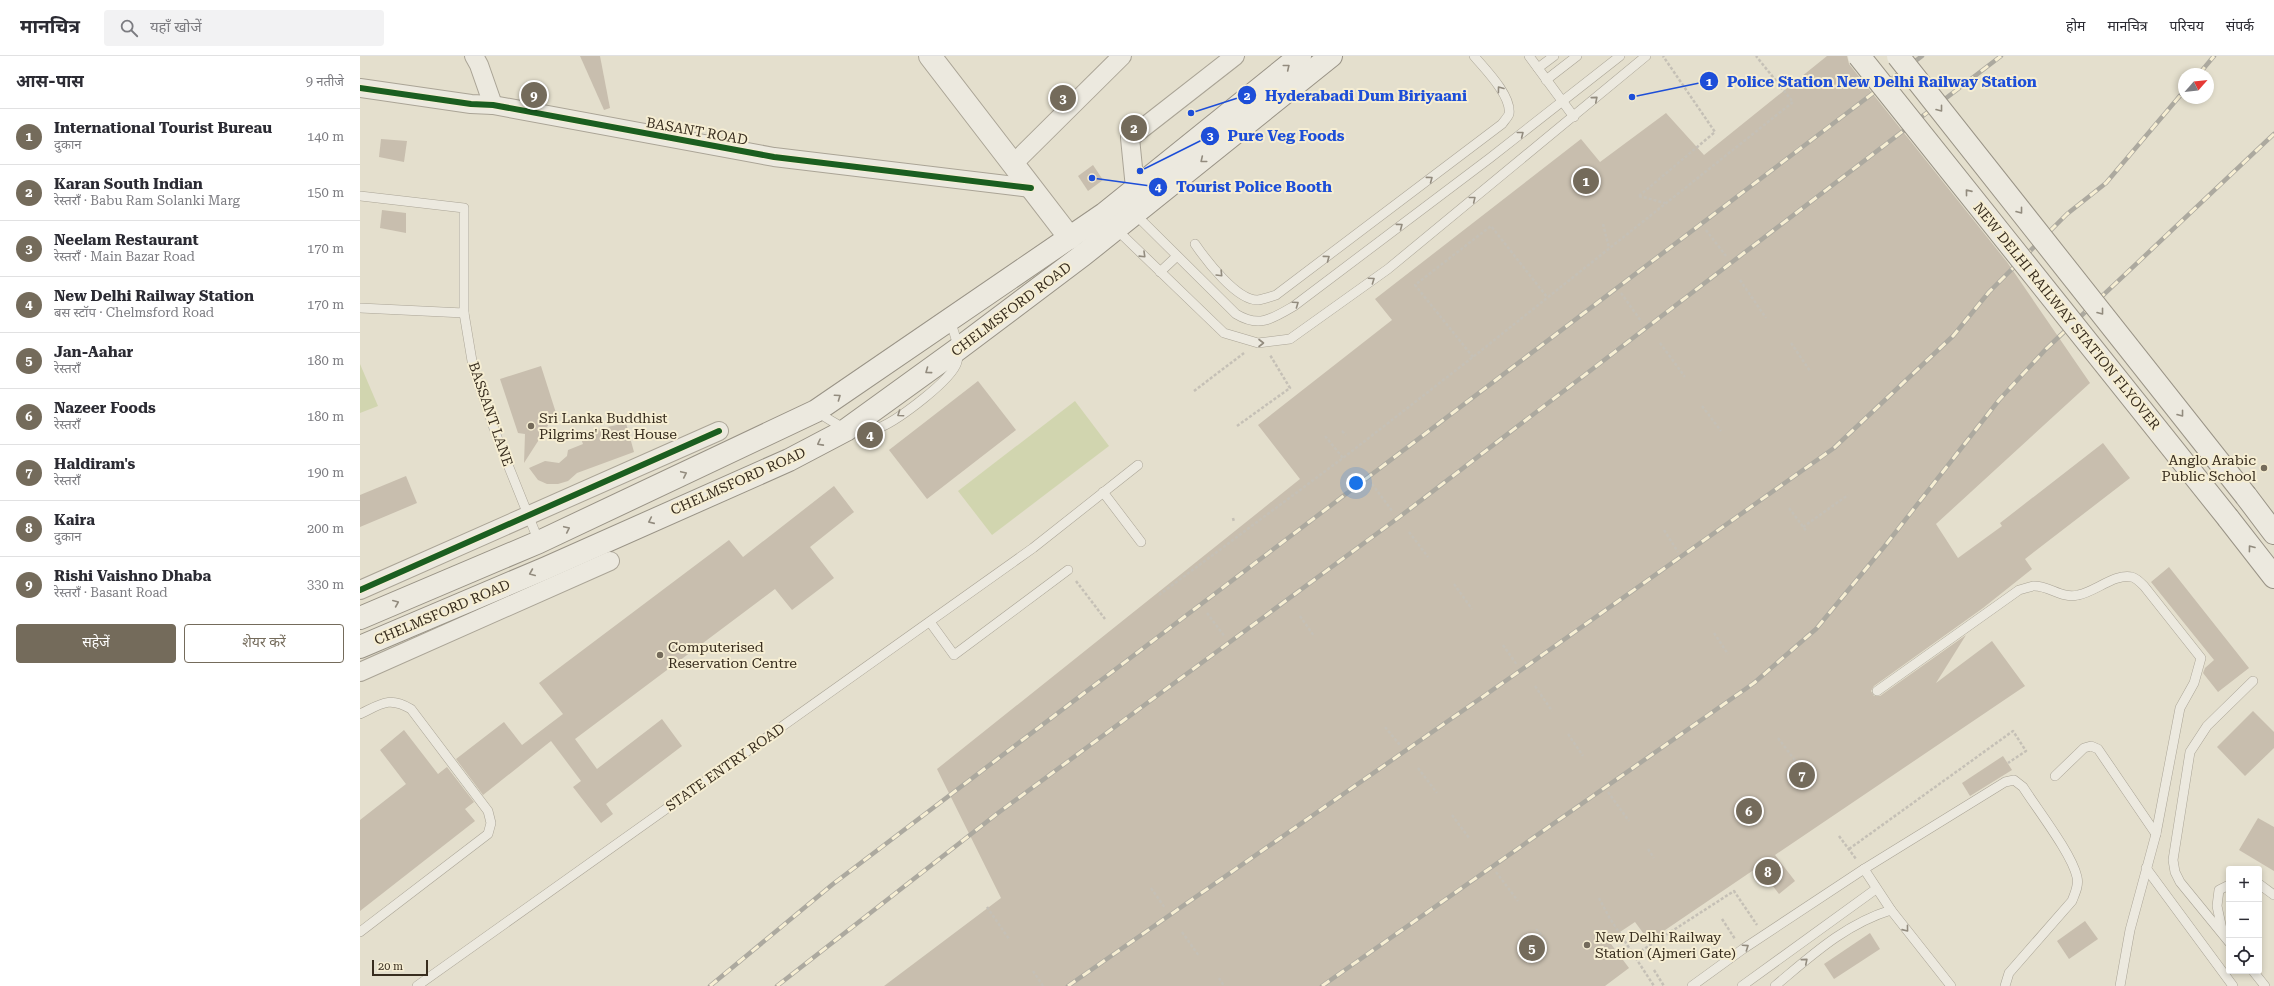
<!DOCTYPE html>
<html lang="hi">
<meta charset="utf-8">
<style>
:root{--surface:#fff;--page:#f2f2f3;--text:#2b2b33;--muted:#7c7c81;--line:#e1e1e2;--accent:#746b5b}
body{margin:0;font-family:"Roboto Serif","Noto Sans Devanagari",serif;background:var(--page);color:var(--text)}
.controls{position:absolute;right:12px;bottom:12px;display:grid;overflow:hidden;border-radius:4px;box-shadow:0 2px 6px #0003}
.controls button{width:36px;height:36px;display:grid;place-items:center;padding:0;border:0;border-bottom:1px solid var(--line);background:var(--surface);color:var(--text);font:20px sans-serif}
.compass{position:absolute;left:1818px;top:12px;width:36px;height:36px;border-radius:50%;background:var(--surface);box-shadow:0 2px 6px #0003;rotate:63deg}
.scale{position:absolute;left:12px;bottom:10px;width:56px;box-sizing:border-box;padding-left:4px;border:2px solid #382d1e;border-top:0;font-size:11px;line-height:14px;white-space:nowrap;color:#382d1e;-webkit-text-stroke:3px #f6eed3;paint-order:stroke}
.you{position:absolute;left:996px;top:427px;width:14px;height:14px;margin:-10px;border:3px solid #fff;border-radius:50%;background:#1a73e8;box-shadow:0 0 0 6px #1a73e833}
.badge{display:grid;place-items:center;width:26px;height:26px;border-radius:50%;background:var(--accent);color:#fff;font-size:13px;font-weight:700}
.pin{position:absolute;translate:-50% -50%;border:2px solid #fff;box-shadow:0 1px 4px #0006}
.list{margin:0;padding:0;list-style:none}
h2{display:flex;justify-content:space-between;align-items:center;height:52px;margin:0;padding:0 16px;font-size:17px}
h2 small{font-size:13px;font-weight:400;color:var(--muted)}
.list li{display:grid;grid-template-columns:26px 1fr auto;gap:12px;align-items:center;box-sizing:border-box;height:56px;padding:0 16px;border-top:1px solid var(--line)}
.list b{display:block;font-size:15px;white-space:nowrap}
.list p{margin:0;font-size:13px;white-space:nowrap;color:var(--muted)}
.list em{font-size:13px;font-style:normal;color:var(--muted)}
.actions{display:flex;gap:8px;padding:12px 16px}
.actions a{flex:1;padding:9px 0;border:1px solid var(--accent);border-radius:4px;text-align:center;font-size:14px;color:var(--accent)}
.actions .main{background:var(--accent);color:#fff}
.icon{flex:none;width:22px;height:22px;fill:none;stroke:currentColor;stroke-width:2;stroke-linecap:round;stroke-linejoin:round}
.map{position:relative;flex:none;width:1914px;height:930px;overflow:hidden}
header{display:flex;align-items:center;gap:24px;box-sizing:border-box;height:56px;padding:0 20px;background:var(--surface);border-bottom:1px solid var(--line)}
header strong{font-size:19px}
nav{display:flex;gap:22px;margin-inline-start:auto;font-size:14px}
.search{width:280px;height:36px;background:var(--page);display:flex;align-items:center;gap:10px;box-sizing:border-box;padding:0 14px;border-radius:4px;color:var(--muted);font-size:15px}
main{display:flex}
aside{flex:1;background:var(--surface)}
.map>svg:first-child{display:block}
.green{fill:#d1d5af}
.building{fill:#c8beae}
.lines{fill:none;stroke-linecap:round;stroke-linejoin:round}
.service-casing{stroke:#aaa496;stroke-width:10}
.minor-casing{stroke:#aaa496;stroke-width:20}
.tertiary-casing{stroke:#aaa496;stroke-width:24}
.secondary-casing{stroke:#999386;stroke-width:24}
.path{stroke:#c5c0b6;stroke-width:2.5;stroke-dasharray:3 2;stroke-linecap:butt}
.service{stroke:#ece9df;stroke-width:9}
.minor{stroke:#ece9df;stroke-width:18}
.tertiary{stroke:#ece9df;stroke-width:22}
.secondary{stroke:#ece9df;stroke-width:22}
.rail-casing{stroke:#aca99f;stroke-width:4.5}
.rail{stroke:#f6eed3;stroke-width:3;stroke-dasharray:9;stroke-linecap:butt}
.secondary-bridge-casing{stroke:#999386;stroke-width:24;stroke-linecap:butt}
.secondary-bridge{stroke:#ece9df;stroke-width:22}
.cycleway-casing{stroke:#f6eed3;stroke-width:8}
.cycleway{stroke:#1b5e20;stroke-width:6}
.oneway{stroke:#928b7e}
.poi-dot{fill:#746b5b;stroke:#f6eed3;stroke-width:1.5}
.labels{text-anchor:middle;stroke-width:4;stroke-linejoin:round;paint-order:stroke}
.street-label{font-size:14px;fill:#382d1e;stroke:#f6eed3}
.poi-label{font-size:14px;fill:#382d1e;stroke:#f6eed3;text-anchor:start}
.leader{fill:none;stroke:#1d4ed8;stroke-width:1.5}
.callout-dot{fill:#1d4ed8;stroke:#f6eed3;stroke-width:1.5}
.mark-label{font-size:12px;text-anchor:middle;font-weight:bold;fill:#fff}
.callout-label{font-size:15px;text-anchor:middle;font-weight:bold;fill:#1d4ed8;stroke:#f6eed3;stroke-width:4;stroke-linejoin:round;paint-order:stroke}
</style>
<header>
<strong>मानचित्र</strong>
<div class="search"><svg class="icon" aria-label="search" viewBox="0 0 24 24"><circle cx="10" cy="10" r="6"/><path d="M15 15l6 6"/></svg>यहाँ खोजें</div>
<nav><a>होम</a><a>मानचित्र</a><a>परिचय</a><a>संपर्क</a></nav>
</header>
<main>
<aside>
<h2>आस-पास<small>9 नतीजे</small></h2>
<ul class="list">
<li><span class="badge">1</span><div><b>International Tourist Bureau</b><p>दुकान</p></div><em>140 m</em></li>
<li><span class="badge">2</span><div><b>Karan South Indian</b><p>रेस्तराँ · Babu Ram Solanki Marg</p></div><em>150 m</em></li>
<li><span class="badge">3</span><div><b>Neelam Restaurant</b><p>रेस्तराँ · Main Bazar Road</p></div><em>170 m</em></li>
<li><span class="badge">4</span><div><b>New Delhi Railway Station</b><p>बस स्टॉप · Chelmsford Road</p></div><em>170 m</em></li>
<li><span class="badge">5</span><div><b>Jan-Aahar</b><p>रेस्तराँ</p></div><em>180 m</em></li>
<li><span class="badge">6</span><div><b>Nazeer Foods</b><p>रेस्तराँ</p></div><em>180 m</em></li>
<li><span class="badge">7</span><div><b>Haldiram's</b><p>रेस्तराँ</p></div><em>190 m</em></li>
<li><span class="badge">8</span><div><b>Kaira</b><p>दुकान</p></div><em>200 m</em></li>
<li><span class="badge">9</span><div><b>Rishi Vaishno Dhaba</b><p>रेस्तराँ · Basant Road</p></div><em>330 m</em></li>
</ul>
<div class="actions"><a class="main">सहेजें</a><a>शेयर करें</a></div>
</aside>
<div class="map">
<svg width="1914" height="930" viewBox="0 0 1914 930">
<rect width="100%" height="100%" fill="#e4dfcd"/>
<!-- green -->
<g class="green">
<path d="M 0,308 L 18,350 L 0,357 Z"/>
<path d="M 715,345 L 749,390 L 632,479 L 598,435 Z"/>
</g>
<!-- building -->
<g class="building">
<path d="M 220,0 L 240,0 L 250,52 L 244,54 Z"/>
<path d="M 1467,0 L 1487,0 L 1489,8 L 1647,206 L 1730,327 L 1576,468 L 1598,502 L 1642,470 L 1640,467 L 1743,387 L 1770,422 L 1665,503 L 1672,513 L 1623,552 L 1514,630 L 1511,635 L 1514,640 L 1520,640 L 1606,579 L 1576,627 L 1632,585 L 1665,630 L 1415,799 L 1435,825 L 1419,838 L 1398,811 L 1289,885 L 1275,866 L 1248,884 L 1269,912 L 1245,930 L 524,930 L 641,842 L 577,713 L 940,423 L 898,369 L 1032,264 L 1015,243 L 1221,83 L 1240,106 L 1306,57 L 1344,99 Z"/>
<path d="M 21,83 L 47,85 L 44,106 L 19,101 Z"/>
<path d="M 733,109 L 743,124 L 728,135 L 718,120 Z"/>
<path d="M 22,154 L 46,157 L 46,177 L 20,172 Z"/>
<path d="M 181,310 L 196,357 L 164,407 L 165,378 L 158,377 L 140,323 Z"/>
<path d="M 618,325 L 656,374 L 567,443 L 529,394 Z"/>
<path d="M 266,367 L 274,396 L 217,417 L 208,425 L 198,428 L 187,428 L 178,424 L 169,412 L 185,405 L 199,407 L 207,400 L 208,394 L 223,388 L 219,377 Z"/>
<path d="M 46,420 L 57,447 L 0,471 L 0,439 Z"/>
<path d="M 474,430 L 494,456 L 450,491 L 474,522 L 432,554 L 415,533 L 215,683 L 237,713 L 302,663 L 322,690 L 246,748 L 253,758 L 241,767 L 213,731 L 221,725 L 191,685 L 123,739 L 96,703 L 144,666 L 162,689 L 203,658 L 179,627 L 369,484 L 383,501 Z"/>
<path d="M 1809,511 L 1889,612 L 1858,636 L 1843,617 L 1845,612 L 1854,604 L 1791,526 Z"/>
<path d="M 1893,655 L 1914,676 L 1914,692 L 1885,720 L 1857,691 Z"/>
<path d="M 44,674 L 78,718 L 87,711 L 114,746 L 105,753 L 115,765 L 0,855 L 0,764 L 46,728 L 20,694 Z"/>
<path d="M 1643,700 L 1652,714 L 1610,740 L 1602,727 Z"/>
<path d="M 1898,762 L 1914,771 L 1914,815 L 1879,794 Z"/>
<path d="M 1725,865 L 1738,883 L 1709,903 L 1697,885 Z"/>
<path d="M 1510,877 L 1520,893 L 1474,923 L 1464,908 Z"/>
</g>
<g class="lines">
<!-- service casing -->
<g class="service-casing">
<g id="service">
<path d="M 1169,0 L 1214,61"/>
<path d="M 1178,12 L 1194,0"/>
<path d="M 1186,24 L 1217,0"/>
<path d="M 0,140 L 104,152 L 104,257 L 113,311 L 138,384 L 179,486"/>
<path d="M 775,158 L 876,258 C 899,272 912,263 934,250 L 1130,102 L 1260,0"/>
<path d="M 755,172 L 864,277 L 898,287 L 930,283 L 1028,213 L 1286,0"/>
<path d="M 835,188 C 846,204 877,245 898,244 C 904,243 910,241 916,239 L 1142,68 C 1144,65 1148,61 1149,58 C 1152,40 1125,13 1114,0"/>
<path d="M 800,216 L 817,200"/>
<path d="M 0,252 L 104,257"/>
<path d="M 457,356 C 471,364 484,375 501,376 C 508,376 515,374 521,371 C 539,363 592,324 597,306 C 601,293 594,277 590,264"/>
<path d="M 743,436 L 781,486"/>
<path d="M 570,566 L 594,599 L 708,514"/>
<path d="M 1517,635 L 1659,534 C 1663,533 1669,531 1673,530 C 1689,529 1701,543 1718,539 C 1735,536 1755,517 1772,521 C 1776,522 1781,527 1784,530 L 1841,602 L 1834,627 L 1820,652 L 1796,778 L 1770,874 L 1760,930"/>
<path d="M 0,658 C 21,648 29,640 51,653 L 128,755 L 131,767 L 128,778 L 0,876"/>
<path d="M 1695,720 L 1724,692 L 1731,690 L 1738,693 L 1796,778"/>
<path d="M 1786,812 L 1873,930"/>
<path d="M 1504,813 L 1645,726 L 1654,724 L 1663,731 C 1677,753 1712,798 1717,821 C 1719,830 1715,837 1712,845 L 1649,917 L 1645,930"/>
<path d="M 1899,828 L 1914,839"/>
<path d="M 1863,878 L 1857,850 L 1859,834 L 1869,829"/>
<path d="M 1869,886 L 1820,826 L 1815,816 L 1813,804 L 1830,696 L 1847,670 L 1893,625"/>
<path d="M 1893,915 L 1905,930"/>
<path d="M 57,930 L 673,492 L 778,409"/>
<path d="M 1332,930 L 1383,893 L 1504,813 L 1531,854 L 1591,930"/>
<path d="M 1382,930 L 1516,833"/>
<path d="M 1415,930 C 1451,900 1485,868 1531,854"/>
</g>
</g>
<!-- minor casing -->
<g class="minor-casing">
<g id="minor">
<path d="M 114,0 L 119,9 L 133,49"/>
<path d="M 0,32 L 111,48 L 133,49 L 414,101 L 671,132"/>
<path d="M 653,108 L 762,0"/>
<path d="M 775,132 L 770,82 L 875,0"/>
<path d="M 0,534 L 359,375"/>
<path d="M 0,616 L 250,505"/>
</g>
</g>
<!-- tertiary casing -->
<g class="tertiary-casing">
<path id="tertiary" d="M 570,0 L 710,182"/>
</g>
<!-- secondary casing -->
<g class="secondary-casing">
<g id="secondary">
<path d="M 1886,440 L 1914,477"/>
<path d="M 1868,462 L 1914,521"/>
<path d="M 0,562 L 179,486 L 456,355 L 744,158 L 940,0"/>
<path d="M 0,591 L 186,512 L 429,404 L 486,374 L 598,293 L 723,199 L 971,0"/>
</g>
</g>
<!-- path -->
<g class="path">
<path d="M 1279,140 L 1355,76 L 1303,0"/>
<path d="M 1279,140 L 1305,147"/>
<path d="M 1243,168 L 1249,192"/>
<path d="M 1346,174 L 1366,200"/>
<path d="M 1380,224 L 1406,262"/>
<path d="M 1261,237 L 1281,265"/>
<path d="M 1300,287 L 1325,321"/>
<path d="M 1431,287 L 1450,315"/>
<path d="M 1113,301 L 1055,229 L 1131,170 L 1187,241"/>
<path d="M 834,335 L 884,297"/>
<path d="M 1342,350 L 1361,375"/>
<path d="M 877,370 L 930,332 L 910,299"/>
<path d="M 982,375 L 986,379"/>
<path d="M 965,380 L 983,402"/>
<path d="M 1012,428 L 1033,456"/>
<path d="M 1429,452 L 1447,476"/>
<path d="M 873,462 L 874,466"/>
<path d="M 1443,471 L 1488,439"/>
<path d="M 1304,474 L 1318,496"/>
<path d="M 1049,476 L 1068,501"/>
<path d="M 716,525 L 745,563"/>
<path d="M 1094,528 L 1112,553"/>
<path d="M 799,539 L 983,402 L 1113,301 L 1433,46 L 1396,0"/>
<path d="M 847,557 L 865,581"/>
<path d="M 940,560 L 954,580"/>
<path d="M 1354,577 L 1368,598"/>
<path d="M 1143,589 L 1157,609"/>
<path d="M 1175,630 L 1192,655"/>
<path d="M 1025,671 L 1040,689"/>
<path d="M 1208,678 L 1223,700"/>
<path d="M 1418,682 L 1447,720"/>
<path d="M 1058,712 L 1077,737"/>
<path d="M 1248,736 L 1269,765"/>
<path d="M 1092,759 L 1109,782"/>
<path d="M 1479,780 L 1496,803"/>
<path d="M 1288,793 L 1294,802"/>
<path d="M 1489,793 L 1653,675 L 1666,695 L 1648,707"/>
<path d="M 1136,816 L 1158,845"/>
<path d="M 791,832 L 805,852"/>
<path d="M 1239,842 L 1249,861 L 1294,930"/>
<path d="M 627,851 L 649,883"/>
<path d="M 1362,863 L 1375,883"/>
<path d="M 1176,873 L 1184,882"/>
<path d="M 822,876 L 839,900"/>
<path d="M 1281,895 L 1374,835 L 1397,869"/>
<path d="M 1294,914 L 1304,930"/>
<path d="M 673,915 L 683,930"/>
<path d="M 859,922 L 864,930"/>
</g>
<!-- service -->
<use href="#service" class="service"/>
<!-- minor -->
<use href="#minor" class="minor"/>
<!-- tertiary -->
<use href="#tertiary" class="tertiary"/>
<!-- secondary -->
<use href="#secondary" class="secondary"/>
<!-- rail casing -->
<g class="rail-casing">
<g id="rail">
<path d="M 1839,18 L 1854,0"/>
<path d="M 350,930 L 473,828 L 1562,0"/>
<path d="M 417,930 L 638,757 L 1038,462 L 1641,0"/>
<path d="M 708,930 L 1154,619 L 1474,392 L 1593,280 L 1629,236 L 1707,158 L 1746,127 L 1824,35"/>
<path d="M 962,930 L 1394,627 L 1456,573 L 1524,491 L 1639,344 L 1686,293 L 1914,78"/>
</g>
</g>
<!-- rail -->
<use href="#rail" class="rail"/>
<!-- secondary-bridge casing -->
<g class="secondary-bridge-casing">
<g id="secondary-bridge">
<path d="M 1499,0 L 1868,462"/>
<path d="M 1538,0 L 1886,440"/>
</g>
</g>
<!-- secondary-bridge -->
<use href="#secondary-bridge" class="secondary-bridge"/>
<!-- cycleway casing -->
<g class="cycleway-casing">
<g id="cycleway">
<path d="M 0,32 L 111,48 L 133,49 L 414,101 L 671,132"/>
<path d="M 0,534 L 359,375"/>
</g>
</g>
<!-- cycleway -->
<use href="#cycleway" class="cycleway"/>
</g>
<!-- one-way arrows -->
<defs><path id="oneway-chevron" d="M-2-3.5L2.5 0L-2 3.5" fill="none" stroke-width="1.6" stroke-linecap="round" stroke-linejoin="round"/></defs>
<g class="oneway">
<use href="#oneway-chevron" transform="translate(927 11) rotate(-39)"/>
<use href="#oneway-chevron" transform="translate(1140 33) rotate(-127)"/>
<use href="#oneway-chevron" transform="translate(1235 43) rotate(-40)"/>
<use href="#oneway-chevron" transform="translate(1580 53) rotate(52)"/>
<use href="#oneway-chevron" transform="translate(1161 78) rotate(-38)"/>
<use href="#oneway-chevron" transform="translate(843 104) rotate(141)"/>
<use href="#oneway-chevron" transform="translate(1070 123) rotate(-37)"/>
<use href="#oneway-chevron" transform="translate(1608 136) rotate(-129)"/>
<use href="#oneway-chevron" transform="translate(1113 143) rotate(-39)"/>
<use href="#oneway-chevron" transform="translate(1660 155) rotate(52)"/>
<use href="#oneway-chevron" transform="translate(1040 170) rotate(-37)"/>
<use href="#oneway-chevron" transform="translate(783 199) rotate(44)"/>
<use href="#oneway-chevron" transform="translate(967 202) rotate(-37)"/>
<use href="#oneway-chevron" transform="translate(860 218) rotate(46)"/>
<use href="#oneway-chevron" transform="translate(1012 224) rotate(-35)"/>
<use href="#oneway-chevron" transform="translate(936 248) rotate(-35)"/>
<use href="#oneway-chevron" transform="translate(1741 256) rotate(52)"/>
<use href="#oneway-chevron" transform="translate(901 287)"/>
<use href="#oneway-chevron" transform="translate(568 315) rotate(144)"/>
<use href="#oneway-chevron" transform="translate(478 341) rotate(-35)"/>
<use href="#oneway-chevron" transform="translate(540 358) rotate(145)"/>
<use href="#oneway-chevron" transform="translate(1821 358) rotate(52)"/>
<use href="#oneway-chevron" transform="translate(460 387) rotate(152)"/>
<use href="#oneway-chevron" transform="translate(324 418) rotate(-25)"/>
<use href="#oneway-chevron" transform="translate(291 465) rotate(156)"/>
<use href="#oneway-chevron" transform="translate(207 473) rotate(-25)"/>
<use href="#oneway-chevron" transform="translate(1891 492) rotate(-127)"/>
<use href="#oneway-chevron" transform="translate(172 517) rotate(157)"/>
<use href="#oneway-chevron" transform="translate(36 547) rotate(-23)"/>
<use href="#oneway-chevron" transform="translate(1546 873) rotate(51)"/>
<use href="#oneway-chevron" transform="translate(1386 891) rotate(-34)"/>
<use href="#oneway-chevron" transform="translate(1445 905) rotate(-40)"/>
</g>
<!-- markers -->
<g class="poi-dot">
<circle cx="171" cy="370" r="4"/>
<circle cx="1904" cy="412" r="4"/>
<circle cx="300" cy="599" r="4"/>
<circle cx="1227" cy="889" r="4"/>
</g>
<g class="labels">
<!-- street labels -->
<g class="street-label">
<text transform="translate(337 75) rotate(10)" y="5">BASANT ROAD</text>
<text transform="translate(651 253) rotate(-37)" y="5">CHELMSFORD ROAD</text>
<text transform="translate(1707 260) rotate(51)" y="5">NEW DELHI RAILWAY STATION FLYOVER</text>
<text transform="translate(131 358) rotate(71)" y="5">BASSANT LANE</text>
<text transform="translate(378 425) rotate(-24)" y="5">CHELMSFORD ROAD</text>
<text transform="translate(82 556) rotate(-23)" y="5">CHELMSFORD ROAD</text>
<text transform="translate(365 711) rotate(-35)" y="5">STATE ENTRY ROAD</text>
</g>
<!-- poi labels -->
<g class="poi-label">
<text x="179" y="367">Sri Lanka Buddhist<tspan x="179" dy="16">Pilgrims' Rest House</tspan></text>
<text x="1896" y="409" text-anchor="end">Anglo Arabic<tspan x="1896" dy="16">Public School</tspan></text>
<text x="308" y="596">Computerised<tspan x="308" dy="16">Reservation Centre</tspan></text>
<text x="1235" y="886">New Delhi Railway<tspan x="1235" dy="16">Station (Ajmeri Gate)</tspan></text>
</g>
</g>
<!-- callouts -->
<path class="leader" d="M1272 41L1349 25M831 57L887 39M780 115L850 80M732 122L798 131"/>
<g class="callout-dot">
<circle cx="1272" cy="41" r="4"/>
<circle cx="831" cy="57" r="4"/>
<circle cx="780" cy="115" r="4"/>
<circle cx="732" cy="122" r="4"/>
<circle cx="1349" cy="25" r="10"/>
<circle cx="887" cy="39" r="10"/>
<circle cx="850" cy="80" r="10"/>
<circle cx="798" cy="131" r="10"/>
</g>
<g class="mark-label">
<text x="1349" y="30">1</text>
<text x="887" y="44">2</text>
<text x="850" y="84">3</text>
<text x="798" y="135">4</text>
</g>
<g class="callout-label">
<text x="1522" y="31">Police Station New Delhi Railway Station</text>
<text x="1006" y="45">Hyderabadi Dum Biriyaani</text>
<text x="926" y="85">Pure Veg Foods</text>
<text x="894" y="136">Tourist Police Booth</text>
</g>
</svg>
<div class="controls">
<button>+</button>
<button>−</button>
<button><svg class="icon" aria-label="locate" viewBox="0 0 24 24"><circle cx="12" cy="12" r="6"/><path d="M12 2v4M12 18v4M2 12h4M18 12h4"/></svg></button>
</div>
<svg class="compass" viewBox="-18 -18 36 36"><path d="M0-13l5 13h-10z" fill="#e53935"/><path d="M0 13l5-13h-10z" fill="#7c7c81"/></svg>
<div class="scale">20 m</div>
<div class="you"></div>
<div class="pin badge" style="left:1226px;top:125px">1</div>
<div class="pin badge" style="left:774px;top:72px">2</div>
<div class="pin badge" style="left:703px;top:42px">3</div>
<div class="pin badge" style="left:510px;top:379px">4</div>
<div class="pin badge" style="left:1172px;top:892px">5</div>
<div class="pin badge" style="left:1389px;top:755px">6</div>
<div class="pin badge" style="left:1442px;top:719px">7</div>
<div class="pin badge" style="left:1408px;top:816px">8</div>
<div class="pin badge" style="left:174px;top:39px">9</div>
</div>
</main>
